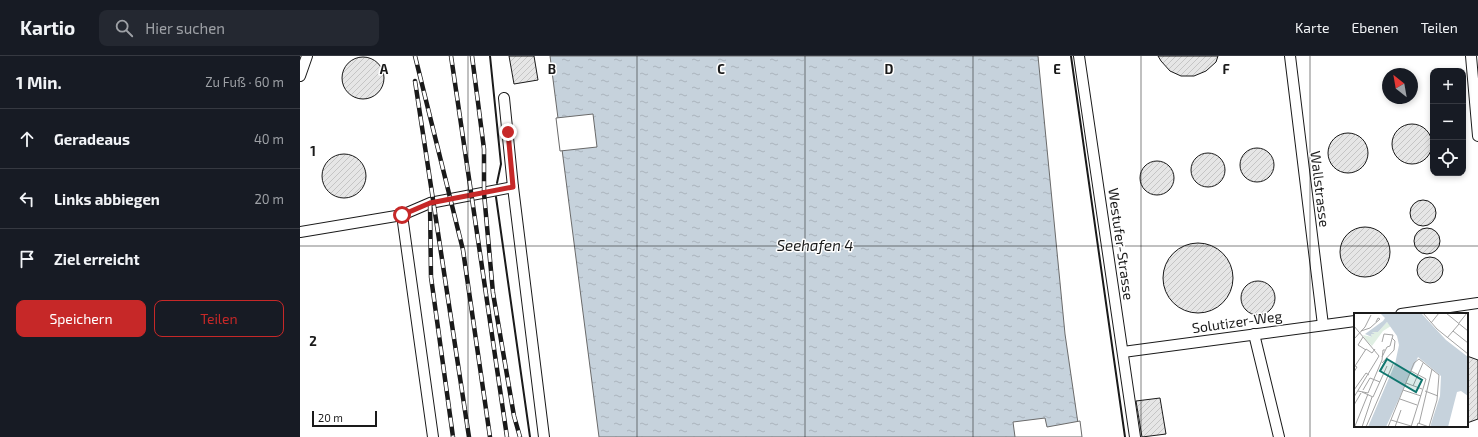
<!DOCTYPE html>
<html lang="de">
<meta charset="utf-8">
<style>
:root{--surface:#171b24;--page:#242831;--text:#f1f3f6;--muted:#9ea1a6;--line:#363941;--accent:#c62828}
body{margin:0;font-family:"Exo 2",sans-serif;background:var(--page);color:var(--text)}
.controls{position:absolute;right:12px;top:12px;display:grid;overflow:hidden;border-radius:8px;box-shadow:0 2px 6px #0003}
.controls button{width:36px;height:36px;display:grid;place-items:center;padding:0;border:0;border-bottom:1px solid var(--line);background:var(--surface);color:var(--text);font:20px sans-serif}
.compass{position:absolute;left:1082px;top:12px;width:36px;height:36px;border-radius:50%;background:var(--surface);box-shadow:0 2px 6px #0003;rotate:329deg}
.scale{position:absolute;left:12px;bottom:10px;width:65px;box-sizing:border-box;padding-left:4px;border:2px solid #1a1a1a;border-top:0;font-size:11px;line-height:14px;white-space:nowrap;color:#1a1a1a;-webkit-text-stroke:3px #fff;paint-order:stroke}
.stop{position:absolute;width:12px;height:12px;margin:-9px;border:3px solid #c62828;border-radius:50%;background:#fff}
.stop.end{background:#c62828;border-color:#fff;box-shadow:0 1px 4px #0008}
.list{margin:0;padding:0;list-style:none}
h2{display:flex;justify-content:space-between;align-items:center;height:52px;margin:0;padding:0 16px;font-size:17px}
h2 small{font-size:13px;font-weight:400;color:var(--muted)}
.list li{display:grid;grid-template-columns:26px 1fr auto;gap:12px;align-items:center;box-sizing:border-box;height:60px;padding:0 16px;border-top:1px solid var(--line)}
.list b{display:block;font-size:15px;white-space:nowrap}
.list em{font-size:13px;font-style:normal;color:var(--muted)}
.actions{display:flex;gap:8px;padding:12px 16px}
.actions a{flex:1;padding:9px 0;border:1px solid var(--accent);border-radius:8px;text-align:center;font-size:14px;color:var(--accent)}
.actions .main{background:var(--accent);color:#fff}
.icon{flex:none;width:22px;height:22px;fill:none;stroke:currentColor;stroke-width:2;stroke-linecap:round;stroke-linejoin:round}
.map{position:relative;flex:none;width:1178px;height:381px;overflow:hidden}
header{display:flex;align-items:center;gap:24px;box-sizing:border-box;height:56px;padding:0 20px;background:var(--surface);border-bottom:1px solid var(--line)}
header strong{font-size:19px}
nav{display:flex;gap:22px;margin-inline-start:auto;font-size:14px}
.search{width:280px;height:36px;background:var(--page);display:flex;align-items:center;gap:10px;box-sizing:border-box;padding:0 14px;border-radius:8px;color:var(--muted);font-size:15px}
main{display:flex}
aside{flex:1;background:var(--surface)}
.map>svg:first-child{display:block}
.water{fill:url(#water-ripples);stroke:#6a6a6a}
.pier{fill:#fff;stroke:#6a6a6a}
.building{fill:url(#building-hatch);stroke:#1a1a1a}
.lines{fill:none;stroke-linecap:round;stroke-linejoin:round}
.service-casing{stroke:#1a1a1a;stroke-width:12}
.service{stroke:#fff;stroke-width:10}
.rail-casing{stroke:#1a1a1a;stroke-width:4.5}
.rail{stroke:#fff;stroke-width:3;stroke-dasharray:9;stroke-linecap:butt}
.wall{stroke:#1a1a1a;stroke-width:2}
.route{stroke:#c62828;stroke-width:5}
.grid{fill:none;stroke:#1a1a1a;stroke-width:1;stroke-opacity:0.55}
.labels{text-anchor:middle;stroke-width:3;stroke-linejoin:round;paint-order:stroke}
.street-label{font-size:14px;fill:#1a1a1a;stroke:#fff}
.water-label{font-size:15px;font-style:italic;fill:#1a1a1a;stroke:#fff}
.inset-road{fill:none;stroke:#a3a3a3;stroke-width:1}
.view{fill:#0f766e;fill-opacity:0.15;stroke:#0f766e;stroke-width:2}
.inset-edge{fill:none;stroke:#1a1a1a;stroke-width:2}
.grid-label{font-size:13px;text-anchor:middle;font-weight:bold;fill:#1a1a1a;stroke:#fff;stroke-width:3;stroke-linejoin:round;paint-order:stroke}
</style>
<header>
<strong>Kartio</strong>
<div class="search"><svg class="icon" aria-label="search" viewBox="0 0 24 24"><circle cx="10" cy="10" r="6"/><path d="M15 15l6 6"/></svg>Hier suchen</div>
<nav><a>Karte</a><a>Ebenen</a><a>Teilen</a></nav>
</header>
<main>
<aside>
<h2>1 Min.<small>Zu Fuß · 60 m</small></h2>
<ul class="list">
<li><svg class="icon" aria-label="ahead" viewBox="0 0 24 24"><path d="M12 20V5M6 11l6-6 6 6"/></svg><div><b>Geradeaus</b></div><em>40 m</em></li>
<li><svg class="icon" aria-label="left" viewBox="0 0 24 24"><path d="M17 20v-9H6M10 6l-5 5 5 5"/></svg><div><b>Links abbiegen</b></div><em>20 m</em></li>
<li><svg class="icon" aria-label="arrive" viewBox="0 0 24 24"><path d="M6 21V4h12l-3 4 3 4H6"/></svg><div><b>Ziel erreicht</b></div></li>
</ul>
<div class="actions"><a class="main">Speichern</a><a>Teilen</a></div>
</aside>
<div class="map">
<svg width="1178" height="381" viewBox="0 0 1178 381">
<defs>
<pattern id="water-ripples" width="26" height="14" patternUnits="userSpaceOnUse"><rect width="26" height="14" fill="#c6d2dc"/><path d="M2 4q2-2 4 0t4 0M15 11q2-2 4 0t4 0" fill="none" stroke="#aab4bc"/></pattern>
<pattern id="building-hatch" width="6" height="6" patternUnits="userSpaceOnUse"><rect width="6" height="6" fill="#e6e6e6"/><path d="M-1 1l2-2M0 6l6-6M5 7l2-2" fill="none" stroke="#c5c5c5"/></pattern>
</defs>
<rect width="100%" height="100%" fill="#fff"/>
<!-- water -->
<path class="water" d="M 250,0 L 738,0 L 765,278 L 780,381 L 299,381 Z"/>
<!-- pier -->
<g class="pier">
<path d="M 293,58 L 297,91 L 260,95 L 256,62 Z"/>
<path d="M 745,362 L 747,371 L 780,365 L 782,381 L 715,381 L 713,366 Z"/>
</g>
<!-- building -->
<g class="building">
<path d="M 209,0 L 234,0 L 238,24 L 214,28 Z"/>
<path d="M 858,0 L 918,0 L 916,6 L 906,15 L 894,20 L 881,20 L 870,15 L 861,5 Z"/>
<circle cx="63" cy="22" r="21"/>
<circle cx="1112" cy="88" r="20"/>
<circle cx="1048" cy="97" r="20"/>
<circle cx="957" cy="109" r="17"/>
<circle cx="908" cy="114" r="17"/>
<circle cx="44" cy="120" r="22"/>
<circle cx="857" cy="122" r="17"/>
<circle cx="1123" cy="157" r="13"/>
<circle cx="1065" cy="196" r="25"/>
<circle cx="1127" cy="185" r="13"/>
<circle cx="898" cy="222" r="35"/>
<circle cx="1130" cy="214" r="13"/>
<circle cx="958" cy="242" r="17"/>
<path d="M 1167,300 L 1178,304 L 1178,363 L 1167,367 Z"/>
<path d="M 860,342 L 866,378 L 842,381 L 836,345 Z"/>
</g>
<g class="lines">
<!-- service casing -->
<g class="service-casing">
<g id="service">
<path d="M 779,0 L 835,381"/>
<path d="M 990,0 L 1023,269"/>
<path d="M 1171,0 L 1178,80"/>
<path d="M 0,20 L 7,0"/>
<path d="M 204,42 L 213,131 L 244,381"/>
<path d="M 102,159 L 133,381"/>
<path d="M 0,176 L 102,159 L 130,147 L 213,131"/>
<path d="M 1101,258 L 1178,247"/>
<path d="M 954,278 L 979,381"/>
<path d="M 823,296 L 1055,265"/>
</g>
</g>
<!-- service -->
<use href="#service" class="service"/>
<!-- rail casing -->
<g class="rail-casing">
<g id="rail">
<path d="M 115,0 L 163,194 L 190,381"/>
<path d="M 151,0 L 207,381"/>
<path d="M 172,0 L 184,93 L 184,137 L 193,237 L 214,360 L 220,381"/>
<path d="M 115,25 L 169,381"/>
<path d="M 130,147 L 131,221 L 153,381"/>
</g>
</g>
<!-- rail -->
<use href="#rail" class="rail"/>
<!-- wall -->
<g class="wall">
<path d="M 190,0 L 201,108 L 197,127"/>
<path d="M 771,0 L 825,381"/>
<path d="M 196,141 L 230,381"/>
</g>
</g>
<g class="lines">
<!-- route -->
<path class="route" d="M 102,159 L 130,147 L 213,131 L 208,76"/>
</g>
<!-- grid -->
<path class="grid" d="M 168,0 L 168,381M 337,0 L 337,381M 505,0 L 505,381M 673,0 L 673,381M 841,0 L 841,381M 1010,0 L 1010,381M 0,190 L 1178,190"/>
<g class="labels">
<!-- street labels -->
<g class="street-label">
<text transform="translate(1020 133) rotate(83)" y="5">Wallstrasse</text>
<text transform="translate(821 188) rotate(82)" y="5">Westufer-Strasse</text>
<text transform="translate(937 266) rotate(-8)" y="5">Solutizer-Weg</text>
</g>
<!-- water labels -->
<g class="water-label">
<text x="515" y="195">Seehafen 4</text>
</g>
</g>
<!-- overview -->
<g transform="translate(1054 257)">
<rect width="114" height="114" fill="#fff"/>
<path d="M 33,9 L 37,13 L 29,18 L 18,33 L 12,27 L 9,22 L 18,24 L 17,21 L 21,21 L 18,19 L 24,19 Z" fill="#e0efe3"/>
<path d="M 26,0 L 67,0 L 92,27 L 114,44 L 114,83 L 107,78 L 103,79 L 94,114 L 76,114 L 86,83 L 87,63 L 64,44 L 32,114 L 14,114 L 41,51 L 45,32 L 43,23 L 33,9 L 24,19 L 18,19 L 21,21 L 17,21 L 18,24 L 11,21 L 29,8 L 31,5 Z" fill="#c6d2dc"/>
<path class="inset-road" d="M 69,0 L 83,16 L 114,41M 92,0 L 114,18M 77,10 L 85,0M 105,10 L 113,0M 0,13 L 25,43 L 0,84M 7,18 L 16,15 L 26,6 L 24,5 L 22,9M 99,18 L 114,30M 9,24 L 4,32 L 12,37M 93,25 L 105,11M 0,26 L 11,14 L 17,2M 28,44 L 33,34 L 36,33 L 39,22 L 30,21 L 28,29M 28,50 L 40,37 L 41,28 L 38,25M 0,59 L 3,54 L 1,53 L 12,36 L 18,40 L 21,36M 52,70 L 68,76M 59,73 L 69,50M 0,77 L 12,60 L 15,62M 9,77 L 16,65 L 26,69M 49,77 L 67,83M 4,78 L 14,80 L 28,47 L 29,37 L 31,37M 71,78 L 84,83M 8,79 L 19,84 L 33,53M 46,86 L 63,92M 0,92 L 7,80M 37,107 L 57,113M 65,111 L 78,56M 1,113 L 14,81M 63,113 L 64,110 L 75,114M 8,114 L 18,84M 12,114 L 39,51M 34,114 L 60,50 L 65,46 L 85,62 L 83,87 L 75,114M 41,114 L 47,97M 57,114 L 72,66 L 57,58"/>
<path class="view" d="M 33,46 L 68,67 L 62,79 L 26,58 Z"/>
<rect width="114" height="114" class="inset-edge"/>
</g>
<g class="grid-label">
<text x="84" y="18">A</text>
<text x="252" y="18">B</text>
<text x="421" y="18">C</text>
<text x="589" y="18">D</text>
<text x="757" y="18">E</text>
<text x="926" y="18">F</text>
<text x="13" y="100">1</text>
<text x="13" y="290">2</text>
</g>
</svg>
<div class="controls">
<button>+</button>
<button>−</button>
<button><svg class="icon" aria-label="locate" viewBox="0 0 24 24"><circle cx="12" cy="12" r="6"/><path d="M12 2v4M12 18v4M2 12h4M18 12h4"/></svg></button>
</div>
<svg class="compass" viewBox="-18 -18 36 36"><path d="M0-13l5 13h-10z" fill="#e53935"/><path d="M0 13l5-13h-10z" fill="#9ea1a6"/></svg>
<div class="scale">20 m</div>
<div class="stop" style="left:102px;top:159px"></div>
<div class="stop end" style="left:208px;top:76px"></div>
</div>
</main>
